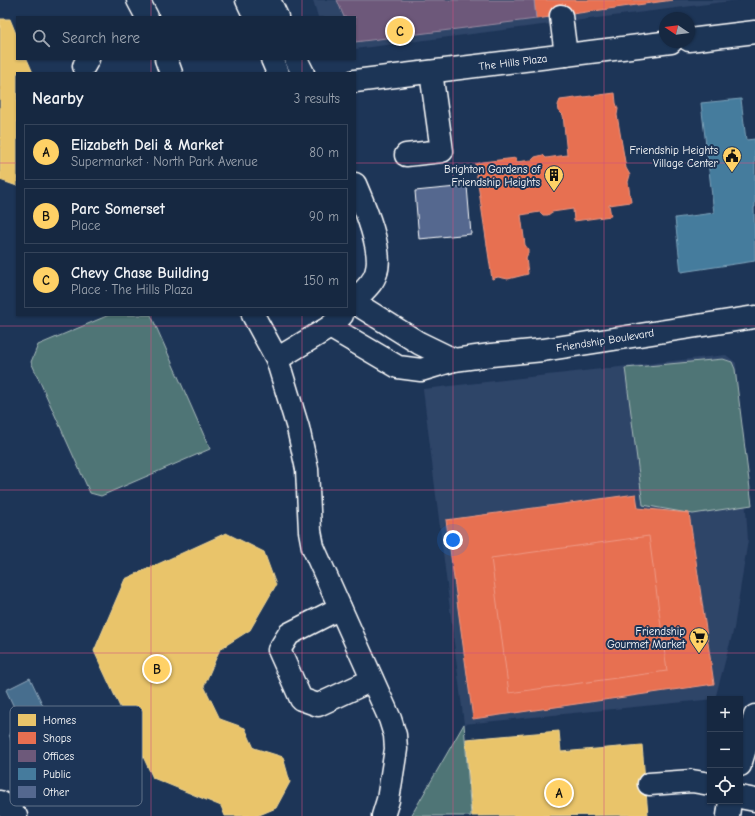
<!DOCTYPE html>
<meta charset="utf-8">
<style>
:root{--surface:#162841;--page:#23344c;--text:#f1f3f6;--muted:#9ea6b1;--line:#35445a;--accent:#ffd166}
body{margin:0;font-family:"Comic Neue",sans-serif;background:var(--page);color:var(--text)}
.controls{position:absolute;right:12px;bottom:12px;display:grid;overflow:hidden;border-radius:0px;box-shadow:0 1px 3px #0004}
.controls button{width:36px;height:36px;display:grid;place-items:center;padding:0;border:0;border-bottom:1px solid var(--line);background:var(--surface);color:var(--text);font:20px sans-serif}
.compass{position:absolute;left:659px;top:12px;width:36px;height:36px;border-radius:50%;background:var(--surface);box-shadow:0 1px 3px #0004;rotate:283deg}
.you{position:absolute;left:453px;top:540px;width:14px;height:14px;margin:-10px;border:3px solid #fff;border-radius:50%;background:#1a73e8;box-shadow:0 0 0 6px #1a73e833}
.badge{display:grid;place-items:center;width:26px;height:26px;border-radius:50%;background:var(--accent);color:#111;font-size:13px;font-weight:700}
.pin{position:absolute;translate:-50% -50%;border:2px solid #fff;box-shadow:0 1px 4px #0006}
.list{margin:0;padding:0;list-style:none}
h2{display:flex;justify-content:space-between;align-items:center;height:52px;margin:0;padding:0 16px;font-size:17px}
h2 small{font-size:13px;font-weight:400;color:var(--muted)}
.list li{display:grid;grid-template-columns:26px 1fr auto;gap:12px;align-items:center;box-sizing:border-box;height:56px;margin:0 8px 8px;padding:0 8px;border:1px solid var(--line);border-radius:0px}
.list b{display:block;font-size:15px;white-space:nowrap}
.list p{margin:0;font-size:13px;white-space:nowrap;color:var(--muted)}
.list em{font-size:13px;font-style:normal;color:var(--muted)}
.icon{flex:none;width:22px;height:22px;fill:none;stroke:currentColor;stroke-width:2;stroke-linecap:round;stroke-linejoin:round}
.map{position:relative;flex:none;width:755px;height:816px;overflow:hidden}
.search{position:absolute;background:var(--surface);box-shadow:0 1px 3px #0004;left:16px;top:16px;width:340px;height:44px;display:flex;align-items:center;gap:10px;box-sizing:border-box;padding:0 14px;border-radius:0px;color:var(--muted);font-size:15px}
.panel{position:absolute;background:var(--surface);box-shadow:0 1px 3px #0004;left:16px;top:72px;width:340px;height:244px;border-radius:0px}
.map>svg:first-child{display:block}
.built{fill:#2e4468}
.green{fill:#507576;stroke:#a8baba}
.water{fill:#466e8e;stroke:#90a8bb}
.homes{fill:#e9c46a;stroke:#f0d697}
.shops{fill:#e76f51;stroke:#ee9a85}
.offices{fill:#6d597a;stroke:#998ba2}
.public{fill:#457b9d;stroke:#7da3ba}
.building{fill:#54688f;stroke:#fff}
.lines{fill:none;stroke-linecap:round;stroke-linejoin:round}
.minor-casing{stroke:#fff;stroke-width:25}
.minor{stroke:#1d3557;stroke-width:22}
.grid{fill:none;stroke:#d15284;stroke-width:1;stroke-opacity:0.55}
.labels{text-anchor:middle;stroke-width:4;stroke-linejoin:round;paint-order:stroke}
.street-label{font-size:11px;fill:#fff;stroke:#1d3557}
.poi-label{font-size:11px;fill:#fff;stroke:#1d3557;text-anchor:end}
.key{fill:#1d3557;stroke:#617289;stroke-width:1}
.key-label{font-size:11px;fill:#fff}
</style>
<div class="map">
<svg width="755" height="816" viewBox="0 0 755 816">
<rect width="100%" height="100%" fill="#1d3557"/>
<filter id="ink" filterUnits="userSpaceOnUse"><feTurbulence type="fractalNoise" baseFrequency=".025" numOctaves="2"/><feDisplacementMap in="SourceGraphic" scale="8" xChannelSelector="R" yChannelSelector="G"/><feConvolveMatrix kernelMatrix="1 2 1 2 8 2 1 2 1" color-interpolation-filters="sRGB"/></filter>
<g filter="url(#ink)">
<!-- built -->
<g class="built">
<path d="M 313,0 L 739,0 L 355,49 L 355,17 L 318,17 Z"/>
<path d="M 726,355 L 736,363 L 748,540 L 734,628 L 715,699 L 464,724 L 423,389 Z"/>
</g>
<!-- green -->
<g class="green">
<path d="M 109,315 L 151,315 L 210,449 L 101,496 L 90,493 L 31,362 L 38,345 Z"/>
<path d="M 723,359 L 732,362 L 735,369 L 752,505 L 693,514 L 643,505 L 625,368 Z"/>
<path d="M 464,724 L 471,816 L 411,816 Z"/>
</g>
<!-- water -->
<path class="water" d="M 30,678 L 62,746 L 31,760 L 16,755 L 9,734 L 20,720 L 6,690 Z"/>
<!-- homes -->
<g class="homes">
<path d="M 0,19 L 10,19 L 17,36 L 17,59 L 27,59 L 33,73 L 17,73 L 17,186 L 0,180 Z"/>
<path d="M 226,533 L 264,552 L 276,585 L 250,630 L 220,649 L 204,686 L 220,719 L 245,728 L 254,748 L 283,757 L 290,782 L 276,808 L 257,816 L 225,816 L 221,806 L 153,778 L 94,651 L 125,579 Z"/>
<path d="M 559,731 L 561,752 L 642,745 L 648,815 L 472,816 L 466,739 Z"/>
</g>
<!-- shops -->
<g class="shops">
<path d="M 534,0 L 673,0 L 536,19 Z"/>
<path d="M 615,93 L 616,103 L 618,109 L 617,115 L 626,168 L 630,175 L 628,182 L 631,202 L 609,205 L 611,216 L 574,221 L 573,209 L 552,212 L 548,215 L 543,215 L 540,212 L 521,215 L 525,245 L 528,249 L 528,253 L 526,258 L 528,274 L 508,279 L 498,277 L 492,279 L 475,164 L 482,162 L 516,158 L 516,162 L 532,160 L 535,157 L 543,155 L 546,158 L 567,155 L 563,115 L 559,111 L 558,105 L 560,100 Z"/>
<path d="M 636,494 L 638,508 L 689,513 L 714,684 L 473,719 L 446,520 Z"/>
<path d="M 649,536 L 667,671 L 509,693 L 491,558 Z"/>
</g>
<!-- offices -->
<path class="offices" d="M 337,0 L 534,0 L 536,19 L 355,42 L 355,17 L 344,17 Z"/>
<!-- public -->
<path class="public" d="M 741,99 L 746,140 L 755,139 L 755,207 L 754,207 L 755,261 L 681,272 L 675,218 L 714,213 L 701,103 Z"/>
<!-- building -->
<path class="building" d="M 467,186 L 471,234 L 419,239 L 415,191 Z"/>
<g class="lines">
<!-- minor casing -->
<g class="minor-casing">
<g id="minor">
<path d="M 138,0 L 147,17"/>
<path d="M 247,0 L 255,17"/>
<path d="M 269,0 L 277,17"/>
<path d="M 561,16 L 566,55"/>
<path d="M 689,40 L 755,32"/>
<path d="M 166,59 L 171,73"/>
<path d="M 272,59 L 278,73"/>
<path d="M 296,59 L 303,73"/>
<path d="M 84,66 L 88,59"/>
<path d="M 355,81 L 671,42"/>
<path d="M 406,155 L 442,151 L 431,72"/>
<path d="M 355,184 C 364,205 384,251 376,273 C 373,284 362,292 355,300"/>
<path d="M 355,303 L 419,343 L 454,360"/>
<path d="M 253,315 L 277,359 L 298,428 L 307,469 L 310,531 L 313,547 L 390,719 L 395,735 L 396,749 L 388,800 L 383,816"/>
<path d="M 330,327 L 398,367 L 421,370 L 454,360 L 491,355 L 543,350 L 755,317"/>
<path d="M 277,359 L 330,327 L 342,315"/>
<path d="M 340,608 L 289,634 L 279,650 L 301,699 L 318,705 L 372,680"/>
<path d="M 740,765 L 755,716"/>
<path d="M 649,784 L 692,781 L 710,784"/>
<path d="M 740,797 L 755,800"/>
<path d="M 0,802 L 16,816"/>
<path d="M 728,816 L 730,801"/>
</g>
</g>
<!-- minor -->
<use href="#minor" class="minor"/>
</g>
</g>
<!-- grid -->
<path class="grid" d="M 151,0 L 151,17M 302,0 L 302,17M 453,0 L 453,816M 604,0 L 604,816M 151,59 L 151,73M 302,59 L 302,73M 0,163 L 17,163M 355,163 L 755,163M 151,315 L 151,816M 302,315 L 302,816M 0,326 L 755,326M 0,490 L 755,490M 0,653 L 755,653"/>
<!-- icons -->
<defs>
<g id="civic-pin" transform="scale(1)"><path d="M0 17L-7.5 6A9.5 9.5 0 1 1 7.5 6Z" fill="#ffd166" stroke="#1d3557"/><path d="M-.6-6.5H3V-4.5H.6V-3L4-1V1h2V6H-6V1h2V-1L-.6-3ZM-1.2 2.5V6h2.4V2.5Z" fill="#111"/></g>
<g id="building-pin" transform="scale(1)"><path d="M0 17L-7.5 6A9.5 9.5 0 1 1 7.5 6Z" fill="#ffd166" stroke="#1d3557"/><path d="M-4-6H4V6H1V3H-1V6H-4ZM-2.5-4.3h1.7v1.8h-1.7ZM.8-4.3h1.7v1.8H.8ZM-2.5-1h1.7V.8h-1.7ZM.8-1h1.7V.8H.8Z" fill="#111"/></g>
<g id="supermarket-pin" transform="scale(1)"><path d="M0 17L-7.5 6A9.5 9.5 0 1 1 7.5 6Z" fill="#ffd166" stroke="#1d3557"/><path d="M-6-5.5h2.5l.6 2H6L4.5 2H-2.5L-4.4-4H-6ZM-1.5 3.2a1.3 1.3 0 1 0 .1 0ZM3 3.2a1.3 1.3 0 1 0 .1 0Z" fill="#111"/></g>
</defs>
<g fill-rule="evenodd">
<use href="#civic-pin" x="732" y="156"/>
<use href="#building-pin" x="554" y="175"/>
<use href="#supermarket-pin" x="699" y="637"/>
</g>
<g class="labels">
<!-- street labels -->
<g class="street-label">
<text transform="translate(513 62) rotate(-7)" y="4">The Hills Plaza</text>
<text transform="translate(605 340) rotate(-9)" y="4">Friendship Boulevard</text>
</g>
<!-- poi labels -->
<g class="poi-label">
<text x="718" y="154">Friendship Heights<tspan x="718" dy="13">Village Center</tspan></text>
<text x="540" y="173">Brighton Gardens of<tspan x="540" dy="13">Friendship Heights</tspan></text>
<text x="685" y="635">Friendship<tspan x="685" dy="13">Gourmet Market</tspan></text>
</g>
</g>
<!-- legend -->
<rect x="10" y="706" width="132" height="100" rx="6" class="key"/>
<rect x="18" y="714" width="18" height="12" fill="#e9c46a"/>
<rect x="18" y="732" width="18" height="12" fill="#e76f51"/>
<rect x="18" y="750" width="18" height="12" fill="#6d597a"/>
<rect x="18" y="768" width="18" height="12" fill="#457b9d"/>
<rect x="18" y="786" width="18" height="12" fill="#54688f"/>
<g class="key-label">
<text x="43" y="724">Homes</text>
<text x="43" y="742">Shops</text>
<text x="43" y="760">Offices</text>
<text x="43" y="778">Public</text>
<text x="43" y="796">Other</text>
</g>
</svg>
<div class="controls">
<button>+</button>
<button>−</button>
<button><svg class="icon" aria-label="locate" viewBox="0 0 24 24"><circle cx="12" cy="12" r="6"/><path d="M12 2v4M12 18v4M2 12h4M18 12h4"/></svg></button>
</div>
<svg class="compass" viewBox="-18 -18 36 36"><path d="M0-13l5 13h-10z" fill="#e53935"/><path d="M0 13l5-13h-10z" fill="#9ea6b1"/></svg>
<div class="you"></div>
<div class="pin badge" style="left:559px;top:793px">A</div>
<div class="pin badge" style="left:157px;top:669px">B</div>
<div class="pin badge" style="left:400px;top:31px">C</div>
<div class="search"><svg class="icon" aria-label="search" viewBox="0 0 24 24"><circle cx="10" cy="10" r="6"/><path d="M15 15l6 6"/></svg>Search here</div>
<section class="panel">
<h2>Nearby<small>3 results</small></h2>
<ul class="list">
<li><span class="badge">A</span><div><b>Elizabeth Deli &amp; Market</b><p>Supermarket · North Park Avenue</p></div><em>80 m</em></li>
<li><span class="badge">B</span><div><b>Parc Somerset</b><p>Place</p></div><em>90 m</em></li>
<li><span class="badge">C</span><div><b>Chevy Chase Building</b><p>Place · The Hills Plaza</p></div><em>150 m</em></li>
</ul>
</section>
</div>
